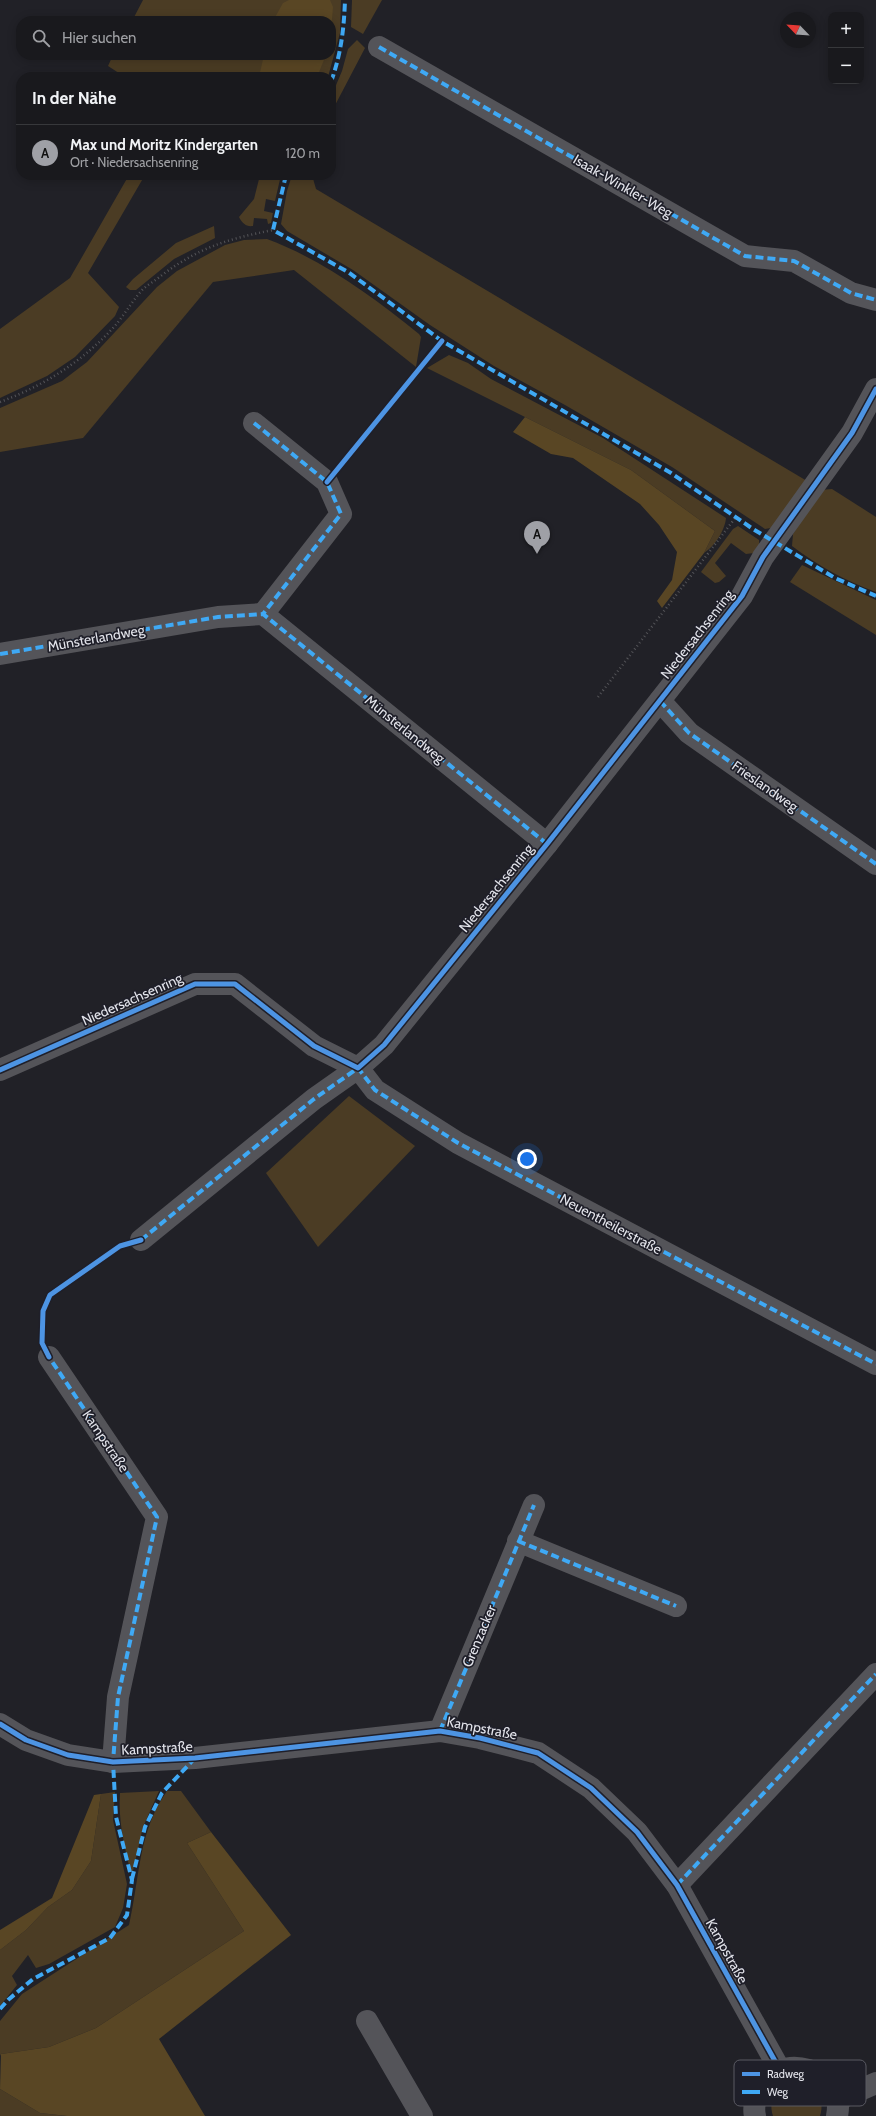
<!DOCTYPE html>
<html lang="de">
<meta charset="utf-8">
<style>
:root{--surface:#19191d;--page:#222226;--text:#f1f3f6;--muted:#9fa0a4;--line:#37383b;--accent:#9fa0a6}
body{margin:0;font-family:Cabin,sans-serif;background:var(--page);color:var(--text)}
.controls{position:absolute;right:12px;top:12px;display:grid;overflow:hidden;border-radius:8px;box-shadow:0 2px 10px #0003}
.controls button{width:36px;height:36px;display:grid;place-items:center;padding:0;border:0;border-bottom:1px solid var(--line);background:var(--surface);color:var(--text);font:20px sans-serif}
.compass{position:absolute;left:780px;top:12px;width:36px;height:36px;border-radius:50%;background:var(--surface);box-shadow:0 2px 10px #0003;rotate:295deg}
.you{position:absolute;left:527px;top:1159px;width:14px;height:14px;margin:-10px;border:3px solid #fff;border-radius:50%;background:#1a73e8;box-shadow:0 0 0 6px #1a73e833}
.badge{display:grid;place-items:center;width:26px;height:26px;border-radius:50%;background:var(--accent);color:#111;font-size:13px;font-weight:700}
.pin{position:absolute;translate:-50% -33px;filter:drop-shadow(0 1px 2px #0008)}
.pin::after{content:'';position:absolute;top:21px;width:14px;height:12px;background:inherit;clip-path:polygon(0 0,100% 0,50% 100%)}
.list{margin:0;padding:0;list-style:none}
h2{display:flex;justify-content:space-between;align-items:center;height:52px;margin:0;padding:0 16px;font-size:17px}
h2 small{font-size:13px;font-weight:400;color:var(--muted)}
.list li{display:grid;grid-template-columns:26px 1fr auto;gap:12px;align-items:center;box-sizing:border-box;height:56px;padding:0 16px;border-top:1px solid var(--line)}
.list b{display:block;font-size:15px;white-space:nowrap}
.list p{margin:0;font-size:13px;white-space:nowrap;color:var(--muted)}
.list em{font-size:13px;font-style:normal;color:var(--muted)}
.icon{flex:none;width:22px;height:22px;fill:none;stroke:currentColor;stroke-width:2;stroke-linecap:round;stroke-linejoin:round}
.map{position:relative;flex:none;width:876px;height:2116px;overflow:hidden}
.search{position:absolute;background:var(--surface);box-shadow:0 2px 10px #0003;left:16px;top:16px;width:320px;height:44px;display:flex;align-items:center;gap:10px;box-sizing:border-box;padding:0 14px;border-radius:16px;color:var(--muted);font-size:15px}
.panel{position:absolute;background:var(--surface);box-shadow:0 2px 10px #0003;left:16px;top:72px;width:320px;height:108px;border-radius:16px}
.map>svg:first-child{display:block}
.green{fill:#4b3c24}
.forest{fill:#594624}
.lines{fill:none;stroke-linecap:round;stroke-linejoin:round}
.path{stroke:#545458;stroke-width:2.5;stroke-dasharray:1 3;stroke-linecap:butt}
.minor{stroke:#545459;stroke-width:22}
.quiet{stroke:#3fa9f5;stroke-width:4;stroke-dasharray:8 4;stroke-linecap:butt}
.cycleway-casing{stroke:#1f1f29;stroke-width:8}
.cycleway{stroke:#4d94e3;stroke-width:5}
.labels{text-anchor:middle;stroke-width:3.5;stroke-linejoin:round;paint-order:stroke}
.street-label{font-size:14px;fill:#e3e4eb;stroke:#1f1f29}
.key{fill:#1f1f29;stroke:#5a5a63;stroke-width:1}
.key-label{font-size:11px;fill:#e3e4eb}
</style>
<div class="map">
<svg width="876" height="2116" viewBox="0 0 876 2116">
<rect width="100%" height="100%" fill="#212127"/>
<!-- green -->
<g class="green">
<path d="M 143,0 L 341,0 L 340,33 L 328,77 L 125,77 L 108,66 L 113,55 L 331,55 L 331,21 L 132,21 Z"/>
<path d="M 352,0 L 382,0 L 363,34 L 351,27 Z"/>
<path d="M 357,40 L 365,48 L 331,113 L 331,97 L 342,71 L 348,49 Z"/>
<path d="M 129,175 L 145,175 L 88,273 L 119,307 L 115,316 L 75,357 L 47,376 L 0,398 L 0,329 L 70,278 Z"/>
<path d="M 260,175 L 281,175 L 275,201 L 266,199 L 264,211 L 273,213 L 271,223 L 268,224 L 267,219 L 254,218 L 253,226 C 246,227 242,223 239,217 L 254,199 Z"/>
<path d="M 292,175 L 312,175 L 316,189 L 807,481 L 776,527 L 765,529 L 672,467 L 565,405 L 494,366 L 430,325 L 353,270 L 287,231 L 281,224 L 287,191 Z"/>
<path d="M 214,226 L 215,238 L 174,259 L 136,290 L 130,290 L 126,287 L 133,279 L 176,243 Z"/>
<path d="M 267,239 C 323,260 372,296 419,334 L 421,337 L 416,367 L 294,270 L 213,282 L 83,438 L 0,452 L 0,408 L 62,381 L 87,362 L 157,287 L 177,271 L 225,245 L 244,240 Z"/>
<path d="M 449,355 L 468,363 L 491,379 L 603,438 L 726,518 C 725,530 715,546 704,553 L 715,531 L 631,470 L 427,368 Z"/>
<path d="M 832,489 L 876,517 L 876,592 C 846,581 818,566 792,546 L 793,534 L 820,490 Z"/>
<path d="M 738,526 L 759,540 L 759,545 L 754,553 L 746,554 L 731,543 L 715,563 L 726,576 L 719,582 L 715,583 L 701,572 L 733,529 Z"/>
<path d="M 802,565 L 876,600 L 876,635 L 790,582 Z"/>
<path d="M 349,1096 L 415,1146 L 318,1247 L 266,1173 Z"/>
<path d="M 159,1791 L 143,1827 L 133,1871 L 130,1870 C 124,1844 118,1820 120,1793 Z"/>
<path d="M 167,1791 L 181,1791 L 211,1832 L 187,1843 L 244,1931 L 96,2028 L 49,2047 L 1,2054 L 0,2056 L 0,2021 L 22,1994 L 129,1925 C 140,1877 138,1832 167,1791 Z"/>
<path d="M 115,1792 L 113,1820 L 127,1884 L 123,1908 L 115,1927 L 49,1964 L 36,1968 L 28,1955 L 12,1976 L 17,1985 L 0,2006 L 0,1950 L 26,1930 L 48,1907 L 72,1890 L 91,1861 L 101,1794 Z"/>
<path d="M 795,2081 C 814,2083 826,2097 820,2116 L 773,2116 C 767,2098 778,2085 795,2081 Z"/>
<path d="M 0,2089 L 40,2113 L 67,2116 L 0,2116 Z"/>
</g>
<!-- forest -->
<g class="forest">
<path d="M 289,0 L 330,0 L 333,7 L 331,31 L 331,21 L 273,21 L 283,3 Z"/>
<path d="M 264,55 L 326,55 L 317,77 L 259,77 Z"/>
<path d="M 525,417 L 631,470 L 715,531 L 704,553 L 662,608 L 657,601 L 672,580 L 677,552 L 659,525 L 640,504 L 573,458 L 551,454 L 513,432 Z"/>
<path d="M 101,1794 L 91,1861 L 72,1890 L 48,1907 L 26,1930 L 0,1950 L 0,1930 L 52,1898 L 94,1795 Z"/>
<path d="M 211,1832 L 291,1935 L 159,2039 L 205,2116 L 67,2116 L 40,2113 L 0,2089 L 1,2054 L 49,2047 L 96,2028 L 244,1931 L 187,1843 Z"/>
</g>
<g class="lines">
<!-- path -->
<g class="path">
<path d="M 0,402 C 43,386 82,362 113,328 C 124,316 132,301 143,289 C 149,284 156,280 162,275 C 200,247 228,239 273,230"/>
<path d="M 598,697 L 736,517"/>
</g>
<!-- minor -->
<g class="minor">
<path d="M 379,47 L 745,256 L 794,261 L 851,293 L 876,300"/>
<path d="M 254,423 L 327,482 L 341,514 L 263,614"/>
<path d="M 0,654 L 218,617 L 263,614 L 547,844"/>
<path d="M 660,701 L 689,733 L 876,864"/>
<path d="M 0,1070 L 195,984 L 235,984 L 314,1046 L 358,1068 L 384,1045 L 547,844 L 742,596 L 763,557 L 852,433 L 876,389"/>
<path d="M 141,1240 L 314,1099 L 358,1068 L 375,1090 L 458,1143 L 876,1364"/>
<path d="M 49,1357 L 157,1517 L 118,1697 L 113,1762"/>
<path d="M 518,1541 L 676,1606"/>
<path d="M 0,1724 L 26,1740 L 68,1755 L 113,1762 L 195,1758 L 440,1731 L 480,1738 L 538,1753 L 591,1788 L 637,1832 L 677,1885 L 780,2070"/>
<path d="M 440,1731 L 534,1505"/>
<path d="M 677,1885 L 876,1674"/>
<path d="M 367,2021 L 422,2116"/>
<path d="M 837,2100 L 876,2083"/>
<path d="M 755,2116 C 753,2108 755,2100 758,2092 C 776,2048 847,2069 837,2116"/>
</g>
<!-- quiet -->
<g class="quiet">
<path d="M 379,47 L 745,256 L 794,261 L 851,293 L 876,300"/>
<path d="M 331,82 C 341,54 344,29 345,0"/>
<path d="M 286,175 L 273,230 L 348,272 L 442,341 L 671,473 L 753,529 L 835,578 L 876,596"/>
<path d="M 254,423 L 327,482 L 341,514 L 263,614"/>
<path d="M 0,654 L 218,617 L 263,614 L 547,844"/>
<path d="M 660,701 L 689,733 L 876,864"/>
<path d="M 141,1240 L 314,1099 L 358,1068 L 375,1090 L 458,1143 L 876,1364"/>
<path d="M 518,1541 L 676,1606"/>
<path d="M 440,1731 L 534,1505"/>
<path d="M 132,1879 L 145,1827 L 162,1793 L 195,1758"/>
<path d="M 677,1885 L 876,1674"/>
<path d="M 0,2009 L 8,2000 L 33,1979 L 110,1938 L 127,1915 L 132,1880 L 116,1817 L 113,1762 L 118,1697 L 157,1517 L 49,1357"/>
</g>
<!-- cycleway casing -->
<g class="cycleway-casing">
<g id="cycleway">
<path d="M 327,482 L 442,341"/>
<path d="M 0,1070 L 195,984 L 235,984 L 314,1046 L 358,1068 L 384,1045 L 547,844 L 742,596 L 763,557 L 852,433 L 876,389"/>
<path d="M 49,1357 L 42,1343 L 43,1311 L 50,1295 L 120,1246 L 141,1240"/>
<path d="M 0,1724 L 26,1740 L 68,1755 L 113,1762 L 195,1758 L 440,1731 L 480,1738 L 538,1753 L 591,1788 L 637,1832 L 677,1885 L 780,2070"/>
</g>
</g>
<!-- cycleway -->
<use href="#cycleway" class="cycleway"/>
</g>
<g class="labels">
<!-- street labels -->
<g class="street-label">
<text transform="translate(623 186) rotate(30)" y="5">Isaak-Winkler-Weg</text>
<text transform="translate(697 634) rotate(-52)" y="5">Niedersachsenring</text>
<text transform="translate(96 638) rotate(-10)" y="5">Münsterlandweg</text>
<text transform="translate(405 729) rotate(39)" y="5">Münsterlandweg</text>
<text transform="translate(765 786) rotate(35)" y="5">Frieslandweg</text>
<text transform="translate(496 888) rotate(-51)" y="5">Niedersachsenring</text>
<text transform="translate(132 999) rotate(-24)" y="5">Niedersachsenring</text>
<text transform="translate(611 1224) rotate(28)" y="5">Neuentheilerstraße</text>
<text transform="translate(106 1441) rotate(56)" y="5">Kampstraße</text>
<text transform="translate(479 1636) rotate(-67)" y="5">Grenzacker</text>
<text transform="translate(482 1728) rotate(11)" y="5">Kampstraße</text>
<text transform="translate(157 1748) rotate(-3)" y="5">Kampstraße</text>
<text transform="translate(727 1951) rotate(61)" y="5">Kampstraße</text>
</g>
</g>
<!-- legend -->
<rect x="734" y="2060" width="132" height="46" rx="6" class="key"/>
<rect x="742" y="2072" width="18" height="4" fill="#4d94e3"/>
<rect x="742" y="2090" width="18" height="4" fill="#3fa9f5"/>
<g class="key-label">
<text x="767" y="2078">Radweg</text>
<text x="767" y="2096">Weg</text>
</g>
</svg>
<div class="controls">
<button>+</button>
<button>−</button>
</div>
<svg class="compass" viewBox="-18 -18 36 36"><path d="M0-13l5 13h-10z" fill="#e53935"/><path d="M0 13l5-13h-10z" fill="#9fa0a4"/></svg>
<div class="you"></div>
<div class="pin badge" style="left:537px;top:554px">A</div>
<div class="search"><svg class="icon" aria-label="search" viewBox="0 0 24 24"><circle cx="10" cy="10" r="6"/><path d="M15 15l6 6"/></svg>Hier suchen</div>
<section class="panel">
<h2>In der Nähe<small></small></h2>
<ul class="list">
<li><span class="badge">A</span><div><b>Max und Moritz Kindergarten</b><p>Ort · Niedersachsenring</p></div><em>120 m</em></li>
</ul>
</section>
</div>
